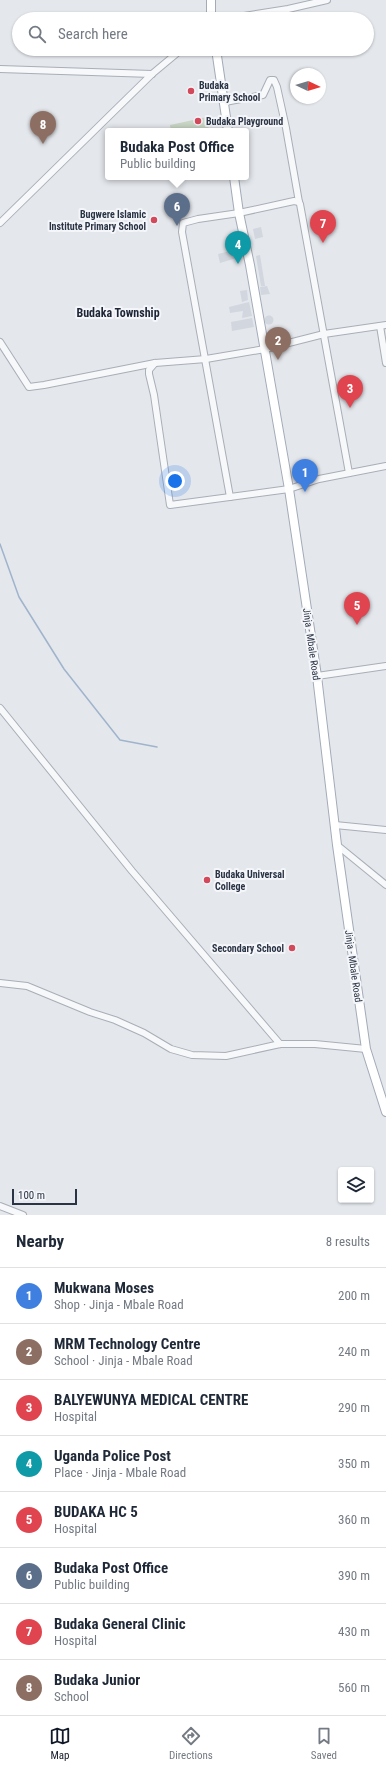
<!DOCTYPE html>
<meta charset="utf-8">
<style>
:root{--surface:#fff;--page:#f2f2f3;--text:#1f2937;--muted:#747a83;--line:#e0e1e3;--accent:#111827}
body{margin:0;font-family:"Roboto Condensed",sans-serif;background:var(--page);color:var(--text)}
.controls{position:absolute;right:12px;bottom:12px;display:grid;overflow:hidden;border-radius:4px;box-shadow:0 1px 3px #0004}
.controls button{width:36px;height:36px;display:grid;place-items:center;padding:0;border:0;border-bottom:1px solid var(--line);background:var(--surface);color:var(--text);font:20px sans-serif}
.compass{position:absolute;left:290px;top:68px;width:36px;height:36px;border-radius:50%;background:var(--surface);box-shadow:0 1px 3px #0004;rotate:94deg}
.scale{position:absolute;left:12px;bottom:10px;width:65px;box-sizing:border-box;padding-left:4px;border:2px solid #2b3445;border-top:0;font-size:11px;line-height:14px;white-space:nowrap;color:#2b3445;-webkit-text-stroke:3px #f4f6f9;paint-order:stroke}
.you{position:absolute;left:175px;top:481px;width:14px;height:14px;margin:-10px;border:3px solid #fff;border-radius:50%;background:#1a73e8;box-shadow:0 0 0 6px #1a73e833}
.badge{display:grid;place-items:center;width:26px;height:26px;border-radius:50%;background:var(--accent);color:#fff;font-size:13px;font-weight:700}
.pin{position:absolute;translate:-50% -33px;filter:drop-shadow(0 1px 2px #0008)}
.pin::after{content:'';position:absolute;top:21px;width:14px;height:12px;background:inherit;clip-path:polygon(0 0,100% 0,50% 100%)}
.popup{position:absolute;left:105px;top:128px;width:144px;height:52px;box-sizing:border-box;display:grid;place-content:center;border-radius:4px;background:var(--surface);filter:drop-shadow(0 1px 3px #0005);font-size:13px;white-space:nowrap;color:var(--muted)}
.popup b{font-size:15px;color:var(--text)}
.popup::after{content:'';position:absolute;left:50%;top:100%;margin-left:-8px;border:8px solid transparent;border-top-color:var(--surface)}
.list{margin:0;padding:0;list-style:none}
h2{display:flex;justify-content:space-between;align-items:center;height:52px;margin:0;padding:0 16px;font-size:17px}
h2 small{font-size:13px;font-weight:400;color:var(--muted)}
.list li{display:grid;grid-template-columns:26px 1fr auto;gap:12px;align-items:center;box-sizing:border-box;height:56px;padding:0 16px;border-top:1px solid var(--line)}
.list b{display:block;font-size:15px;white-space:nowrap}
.list p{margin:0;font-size:13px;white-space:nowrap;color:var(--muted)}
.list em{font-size:13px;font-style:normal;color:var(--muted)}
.icon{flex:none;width:22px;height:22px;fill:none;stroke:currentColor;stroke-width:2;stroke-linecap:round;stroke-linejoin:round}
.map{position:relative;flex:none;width:386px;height:1215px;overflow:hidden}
.search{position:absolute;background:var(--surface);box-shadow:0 1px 3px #0004;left:12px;right:12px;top:12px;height:44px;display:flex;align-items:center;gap:10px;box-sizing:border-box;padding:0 14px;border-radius:22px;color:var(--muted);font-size:15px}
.sheet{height:500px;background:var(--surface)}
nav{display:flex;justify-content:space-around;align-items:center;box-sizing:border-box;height:56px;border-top:1px solid var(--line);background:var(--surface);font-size:11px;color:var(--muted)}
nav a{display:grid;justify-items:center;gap:2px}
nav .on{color:var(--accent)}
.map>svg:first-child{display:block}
.built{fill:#d2d6de}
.green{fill:#c9d6c5}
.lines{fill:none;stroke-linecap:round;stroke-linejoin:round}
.stream{stroke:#9fb4cc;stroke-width:1.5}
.minor-casing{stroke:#a9aeb7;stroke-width:8}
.major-casing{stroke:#a3abb8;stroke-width:10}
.minor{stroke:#f7f8fa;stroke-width:6}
.major{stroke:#fff;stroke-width:8}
.poi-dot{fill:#d1495b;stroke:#f4f6f9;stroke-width:1.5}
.labels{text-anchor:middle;stroke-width:4;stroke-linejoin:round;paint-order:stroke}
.poi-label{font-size:10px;font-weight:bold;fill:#2b3445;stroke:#f4f6f9;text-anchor:start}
.street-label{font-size:10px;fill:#2b3445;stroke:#f4f6f9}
.quarter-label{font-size:12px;font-weight:bold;fill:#1d2536;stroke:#f4f6f9}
</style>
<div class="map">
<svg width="386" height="1215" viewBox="0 0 386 1215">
<rect width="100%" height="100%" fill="#e4e7ec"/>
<!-- built -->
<g class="built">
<path d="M 261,227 L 263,237 L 255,239 L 253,229 Z"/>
<path d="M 238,249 L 240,257 L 220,263 L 218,254 Z"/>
<path d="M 260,255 L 265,286 L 261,286 L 256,256 Z"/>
<path d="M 267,286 L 270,294 L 261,295 L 260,287 Z"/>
<path d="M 247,290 L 248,300 L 242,302 L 240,291 Z"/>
<path d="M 249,302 L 252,316 L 242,318 L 243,311 L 230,313 L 229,307 Z"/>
<circle cx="269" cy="320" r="4.5"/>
<path d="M 252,318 L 254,327 L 232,331 L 231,322 Z"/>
</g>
<!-- green -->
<path class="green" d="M 207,117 L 209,131 L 171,131 L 170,125 Z"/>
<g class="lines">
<!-- stream -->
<path class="stream" d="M 0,544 L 19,597 L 64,669 L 120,740 L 157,747"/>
<!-- minor casing -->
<g class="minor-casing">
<g id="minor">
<path d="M 225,19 L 288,9 L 327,0"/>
<path d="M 0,69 L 152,74"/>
<path d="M 225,102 L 263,95 L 270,80 L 274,80 L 277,87 L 286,128 L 299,202"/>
<path d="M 0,223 L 152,74 L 182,49"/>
<path d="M 380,326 L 386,363"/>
<path d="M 0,342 L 29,387 L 44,385 L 155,363 L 206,359 L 265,349 L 324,334 L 386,325"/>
<path d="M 155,363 L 149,370 L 149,374 L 154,395 L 170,505 L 289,489 L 319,479 L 386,466"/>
<path d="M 230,497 L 182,232 L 183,223 L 198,219 L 239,213 L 294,201 L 299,202 L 300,204 L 349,473"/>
<path d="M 317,676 L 386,666"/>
<path d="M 0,708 L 132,871 L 280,1044"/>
<path d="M 335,825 L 386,830"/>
<path d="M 337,845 L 386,885"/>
<path d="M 0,983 L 27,986 L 90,1012 L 115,1020 L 144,1033 L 171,1049 L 192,1055 L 226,1056 L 280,1044 L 315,1044 L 366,1049"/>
<path d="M 0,1206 L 23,1215"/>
</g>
</g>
<!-- major casing -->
<g class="major-casing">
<g id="major">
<path d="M 211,0 L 211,19"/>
<path d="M 216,49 L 228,131"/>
<path d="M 234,177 L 239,213 L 250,265 L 289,489 L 317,676 L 337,845 L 366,1049 L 386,1112"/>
</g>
</g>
<!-- minor -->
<use href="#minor" class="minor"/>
<!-- major -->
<use href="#major" class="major"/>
</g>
<!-- markers -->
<g class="poi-dot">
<circle cx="191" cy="91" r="4"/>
<circle cx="198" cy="121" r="4"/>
<circle cx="154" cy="220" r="4"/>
<circle cx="207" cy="880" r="4"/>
<circle cx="292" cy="948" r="4"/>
</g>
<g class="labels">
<!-- poi labels -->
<g class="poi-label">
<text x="199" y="89">Budaka<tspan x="199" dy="12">Primary School</tspan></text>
<text x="206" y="125">Budaka Playground</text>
<text x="146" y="218" text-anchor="end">Bugwere Islamic<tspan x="146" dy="12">Institute Primary School</tspan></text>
<text x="215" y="878">Budaka Universal<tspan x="215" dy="12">College</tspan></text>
<text x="284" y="952" text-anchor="end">Secondary School</text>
</g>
<!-- street labels -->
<g class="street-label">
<text transform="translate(312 644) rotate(82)" y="4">Jinja - Mbale Road</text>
<text transform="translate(354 966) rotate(82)" y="4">Jinja - Mbale Road</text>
</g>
<!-- quarter labels -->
<g class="quarter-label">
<text x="118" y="317">Budaka Township</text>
</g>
</g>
</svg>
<div class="controls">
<button><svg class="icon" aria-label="layers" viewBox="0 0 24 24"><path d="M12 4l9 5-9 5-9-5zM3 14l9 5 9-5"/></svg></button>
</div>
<svg class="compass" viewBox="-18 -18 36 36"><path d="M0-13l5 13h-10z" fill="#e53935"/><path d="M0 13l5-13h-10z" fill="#747a83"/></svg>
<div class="scale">100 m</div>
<div class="you"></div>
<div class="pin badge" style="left:305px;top:492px;background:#3f7fe0">1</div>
<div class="pin badge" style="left:278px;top:360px;background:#8d6e63">2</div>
<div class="pin badge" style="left:350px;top:408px;background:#e0444e">3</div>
<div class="pin badge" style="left:238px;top:264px;background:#0f9aa8">4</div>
<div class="pin badge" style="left:357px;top:625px;background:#e0444e">5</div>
<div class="pin badge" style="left:177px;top:226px;background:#5c6f8a">6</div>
<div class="popup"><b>Budaka Post Office</b>Public building</div>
<div class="pin badge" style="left:323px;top:243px;background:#e0444e">7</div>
<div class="pin badge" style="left:43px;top:144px;background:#8d6e63">8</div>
<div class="search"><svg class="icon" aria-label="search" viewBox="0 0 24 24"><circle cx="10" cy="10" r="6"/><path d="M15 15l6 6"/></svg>Search here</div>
</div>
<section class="sheet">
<h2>Nearby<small>8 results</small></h2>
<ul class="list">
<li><span class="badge" style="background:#3f7fe0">1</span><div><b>Mukwana Moses</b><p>Shop · Jinja - Mbale Road</p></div><em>200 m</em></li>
<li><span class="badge" style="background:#8d6e63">2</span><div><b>MRM Technology Centre</b><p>School · Jinja - Mbale Road</p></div><em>240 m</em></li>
<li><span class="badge" style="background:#e0444e">3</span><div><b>BALYEWUNYA MEDICAL CENTRE</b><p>Hospital</p></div><em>290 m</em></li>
<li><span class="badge" style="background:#0f9aa8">4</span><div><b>Uganda Police Post</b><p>Place · Jinja - Mbale Road</p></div><em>350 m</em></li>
<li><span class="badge" style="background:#e0444e">5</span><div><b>BUDAKA HC 5</b><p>Hospital</p></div><em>360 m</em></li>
<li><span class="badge" style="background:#5c6f8a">6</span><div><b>Budaka Post Office</b><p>Public building</p></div><em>390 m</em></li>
<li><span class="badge" style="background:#e0444e">7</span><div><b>Budaka General Clinic</b><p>Hospital</p></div><em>430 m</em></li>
<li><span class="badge" style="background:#8d6e63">8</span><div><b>Budaka Junior</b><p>School</p></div><em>560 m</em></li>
</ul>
</section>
<nav>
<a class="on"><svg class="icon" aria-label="map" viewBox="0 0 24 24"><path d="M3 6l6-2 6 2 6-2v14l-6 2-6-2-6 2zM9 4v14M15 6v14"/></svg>Map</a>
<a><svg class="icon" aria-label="directions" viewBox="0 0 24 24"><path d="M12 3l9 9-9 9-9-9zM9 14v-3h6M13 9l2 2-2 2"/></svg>Directions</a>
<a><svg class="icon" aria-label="saved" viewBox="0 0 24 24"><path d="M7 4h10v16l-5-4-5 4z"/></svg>Saved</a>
</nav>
